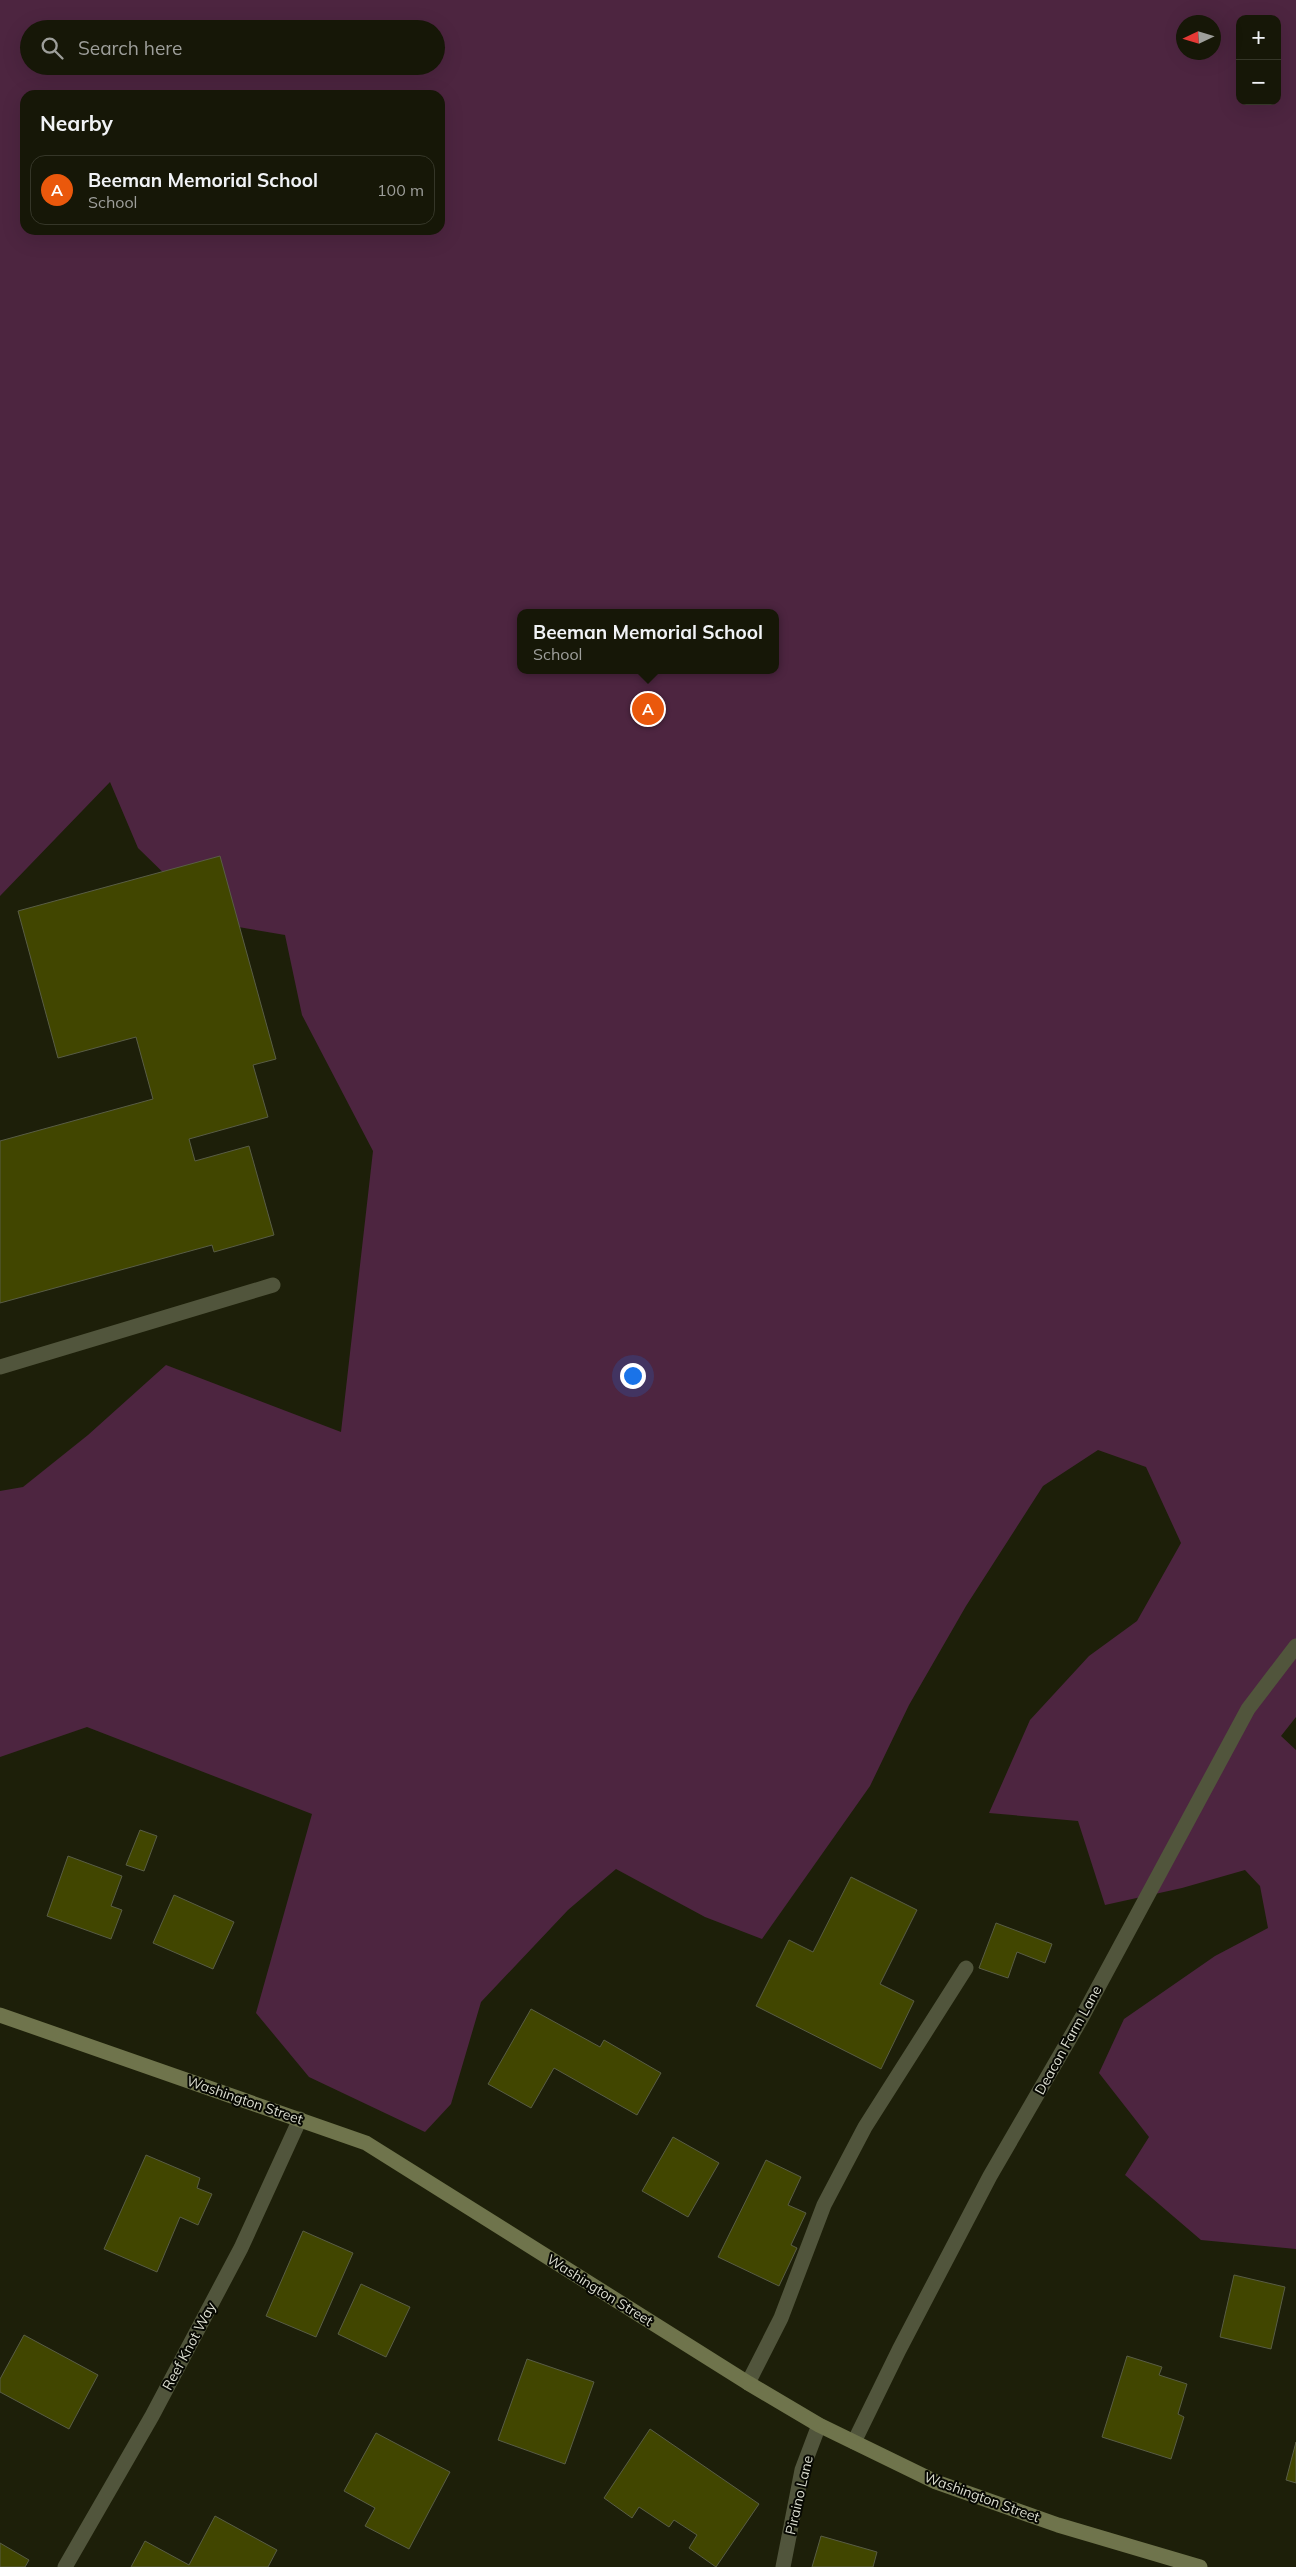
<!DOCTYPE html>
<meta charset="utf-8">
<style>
:root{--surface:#161707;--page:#1f2011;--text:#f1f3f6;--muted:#9e9f9b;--line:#353628;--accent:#ea580c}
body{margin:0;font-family:Mulish,sans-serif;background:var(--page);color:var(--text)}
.controls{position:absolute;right:15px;top:15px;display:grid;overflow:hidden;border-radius:10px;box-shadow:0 5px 20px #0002}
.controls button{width:45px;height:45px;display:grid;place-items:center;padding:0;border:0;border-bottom:1px solid var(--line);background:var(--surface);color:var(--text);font:25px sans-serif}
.compass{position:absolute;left:1176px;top:15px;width:45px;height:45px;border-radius:50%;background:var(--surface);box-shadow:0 5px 20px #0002;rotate:266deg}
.you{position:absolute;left:632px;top:1375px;width:18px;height:18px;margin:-12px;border:4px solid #fff;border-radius:50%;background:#1a73e8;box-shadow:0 0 0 8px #1a73e833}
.badge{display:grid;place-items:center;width:32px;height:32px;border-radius:50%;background:var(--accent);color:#fff;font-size:16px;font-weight:700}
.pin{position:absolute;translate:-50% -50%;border:2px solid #fff;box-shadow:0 1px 5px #0006}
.popup{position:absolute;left:517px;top:609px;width:262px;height:65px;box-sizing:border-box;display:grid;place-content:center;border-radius:10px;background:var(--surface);filter:drop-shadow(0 1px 4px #0005);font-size:16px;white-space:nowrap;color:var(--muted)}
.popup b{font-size:19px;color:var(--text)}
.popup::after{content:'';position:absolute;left:50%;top:100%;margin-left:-10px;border:10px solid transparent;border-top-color:var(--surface)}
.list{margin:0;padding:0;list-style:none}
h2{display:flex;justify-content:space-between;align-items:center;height:65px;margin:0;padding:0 20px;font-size:21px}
h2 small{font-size:16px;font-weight:400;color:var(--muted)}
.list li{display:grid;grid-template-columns:32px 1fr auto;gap:15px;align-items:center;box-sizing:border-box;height:70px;margin:0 10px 10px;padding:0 10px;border:1px solid var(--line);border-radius:15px}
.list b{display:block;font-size:19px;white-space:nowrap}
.list p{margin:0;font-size:16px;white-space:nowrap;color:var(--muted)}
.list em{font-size:16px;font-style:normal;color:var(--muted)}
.icon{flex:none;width:28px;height:28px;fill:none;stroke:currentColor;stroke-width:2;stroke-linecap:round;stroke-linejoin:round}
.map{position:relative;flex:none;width:1296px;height:2567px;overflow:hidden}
.search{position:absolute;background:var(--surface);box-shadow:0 5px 20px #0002;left:20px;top:20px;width:425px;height:55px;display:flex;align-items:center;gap:12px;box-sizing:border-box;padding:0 18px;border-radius:28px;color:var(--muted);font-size:19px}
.panel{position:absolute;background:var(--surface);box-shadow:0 5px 20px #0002;left:20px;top:90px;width:425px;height:145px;border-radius:15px}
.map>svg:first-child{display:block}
.green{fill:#4d2540;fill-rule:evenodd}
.building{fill:#414600;stroke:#595d45}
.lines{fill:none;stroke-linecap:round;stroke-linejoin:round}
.lane{stroke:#51553c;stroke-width:15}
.street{stroke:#51553c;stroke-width:15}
.secondary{stroke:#6f744c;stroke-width:15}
.labels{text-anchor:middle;stroke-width:4;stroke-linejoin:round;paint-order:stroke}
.street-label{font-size:14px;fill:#dbddd0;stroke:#070802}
</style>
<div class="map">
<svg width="1296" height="2567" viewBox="0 0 1296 2567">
<rect width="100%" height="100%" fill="#1d1f09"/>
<!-- green -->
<path class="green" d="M 0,0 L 1296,0 L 1296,1717 L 1281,1736 L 1296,1750 L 1296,2249 L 1201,2240 L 1125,2175 L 1149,2137 L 1099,2073 L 1124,2019 L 1215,1956 L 1268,1928 L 1260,1886 L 1245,1870 L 1182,1888 L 1105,1905 L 1078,1821 L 989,1813 L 1030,1720 L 1089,1656 L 1137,1621 L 1181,1543 L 1146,1467 L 1098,1450 L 1043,1486 L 966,1606 L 909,1705 L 870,1786 L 762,1939 L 705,1917 L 616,1869 L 568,1910 L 481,2002 L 451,2104 L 425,2132 L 309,2077 L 256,2013 L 312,1814 L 87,1727 L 0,1757 L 0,1491 L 23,1487 L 88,1435 L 166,1365 L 341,1432 L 373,1151 L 302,1015 L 285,935 L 215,923 L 138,848 L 110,782 L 0,896 ZM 1240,19 L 1277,19 L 1277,101 L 1240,101 ZM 1184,22 L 1214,22 L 1214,52 L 1184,52 ZM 29,29 L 436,29 L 436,66 L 29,66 ZM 25,95 L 440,95 L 440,230 L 25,230 ZM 520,613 L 776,613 L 776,670 L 520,670 Z"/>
<!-- building -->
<g class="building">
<path d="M 220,856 L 276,1059 L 253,1065 L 268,1117 L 189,1139 L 195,1161 L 249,1146 L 274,1235 L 214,1252 L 212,1245 L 0,1303 L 0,1141 L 153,1099 L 136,1037 L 58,1058 L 18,911 Z"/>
<path d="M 140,1830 L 157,1836 L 144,1871 L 126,1865 Z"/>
<path d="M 68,1856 L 122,1876 L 111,1906 L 122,1910 L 111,1939 L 47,1916 Z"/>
<path d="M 851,1877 L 917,1910 L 880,1984 L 914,2001 L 881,2069 L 756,2006 L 789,1940 L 813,1952 Z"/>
<path d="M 174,1895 L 234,1922 L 213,1969 L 153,1943 Z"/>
<path d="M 996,1923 L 1052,1944 L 1045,1963 L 1017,1952 L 1008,1978 L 979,1968 Z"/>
<path d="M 531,2009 L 600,2047 L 604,2040 L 661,2073 L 637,2115 L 554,2068 L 531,2108 L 488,2084 Z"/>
<path d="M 673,2137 L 719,2163 L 688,2217 L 642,2191 Z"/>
<path d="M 146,2155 L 200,2178 L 197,2188 L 212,2194 L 198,2225 L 180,2217 L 157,2272 L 104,2249 Z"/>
<path d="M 766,2160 L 801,2177 L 788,2205 L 806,2213 L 791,2245 L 797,2248 L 779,2286 L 718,2257 Z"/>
<path d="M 303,2231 L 353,2253 L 316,2337 L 266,2316 Z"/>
<path d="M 1234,2275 L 1285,2287 L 1271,2349 L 1220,2337 Z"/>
<path d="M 361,2284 L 410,2307 L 386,2357 L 338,2334 Z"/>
<path d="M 24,2335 L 98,2375 L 69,2429 L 0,2392 L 0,2379 Z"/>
<path d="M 1127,2356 L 1162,2367 L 1159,2375 L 1187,2384 L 1178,2414 L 1184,2417 L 1171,2459 L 1102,2437 Z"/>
<path d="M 527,2359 L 594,2382 L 565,2464 L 498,2440 Z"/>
<path d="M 650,2429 L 759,2504 L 716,2567 L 689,2548 L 697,2535 L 674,2520 L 669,2527 L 639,2507 L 632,2518 L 604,2498 Z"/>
<path d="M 376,2433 L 450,2472 L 409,2549 L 365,2526 L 375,2508 L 344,2491 Z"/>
<path d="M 1296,2442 L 1296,2483 L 1286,2480 Z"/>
<path d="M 215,2516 L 277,2550 L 268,2567 L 131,2567 L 145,2541 L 189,2565 Z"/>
<path d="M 821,2536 L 877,2552 L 873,2567 L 812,2567 Z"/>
<path d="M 0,2543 L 29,2560 L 25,2567 L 0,2567 Z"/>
</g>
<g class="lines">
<!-- lane -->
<g class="lane">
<path d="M 0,1367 L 273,1285"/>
<path d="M 748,2383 L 781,2318 L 824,2205 L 865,2127 L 966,1968"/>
</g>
<!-- street -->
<g class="street">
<path d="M 854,2442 L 899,2350 L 990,2176 L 1081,2019 L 1248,1709 L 1296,1646"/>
<path d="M 65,2567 L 152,2416 L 241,2248 L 300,2119"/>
<path d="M 783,2567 L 802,2470 L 819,2425"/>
</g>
<!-- secondary -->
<path class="secondary" d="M 0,2015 L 366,2143 L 748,2383 L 819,2425 L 936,2482 L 1058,2525 L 1200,2567"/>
</g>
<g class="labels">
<!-- street labels -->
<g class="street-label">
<text transform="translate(1068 2040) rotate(-61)" y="5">Deacon Farm Lane</text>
<text transform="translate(245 2100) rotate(19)" y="5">Washington Street</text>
<text transform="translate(600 2290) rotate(32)" y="5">Washington Street</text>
<text transform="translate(189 2346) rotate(-62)" y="5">Reef Knot Way</text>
<text transform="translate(799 2495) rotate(-77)" y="5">Piraino Lane</text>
<text transform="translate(982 2497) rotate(20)" y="5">Washington Street</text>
</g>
</g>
</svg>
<div class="controls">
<button>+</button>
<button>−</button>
</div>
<svg class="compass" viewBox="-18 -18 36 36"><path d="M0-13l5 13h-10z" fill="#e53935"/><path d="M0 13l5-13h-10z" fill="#9e9f9b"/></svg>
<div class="you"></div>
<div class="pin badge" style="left:648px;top:709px">A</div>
<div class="popup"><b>Beeman Memorial School</b>School</div>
<div class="search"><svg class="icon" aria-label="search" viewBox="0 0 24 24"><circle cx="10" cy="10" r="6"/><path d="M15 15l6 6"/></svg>Search here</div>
<section class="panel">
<h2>Nearby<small></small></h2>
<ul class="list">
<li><span class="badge">A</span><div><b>Beeman Memorial School</b><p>School</p></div><em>100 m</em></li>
</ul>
</section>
</div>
